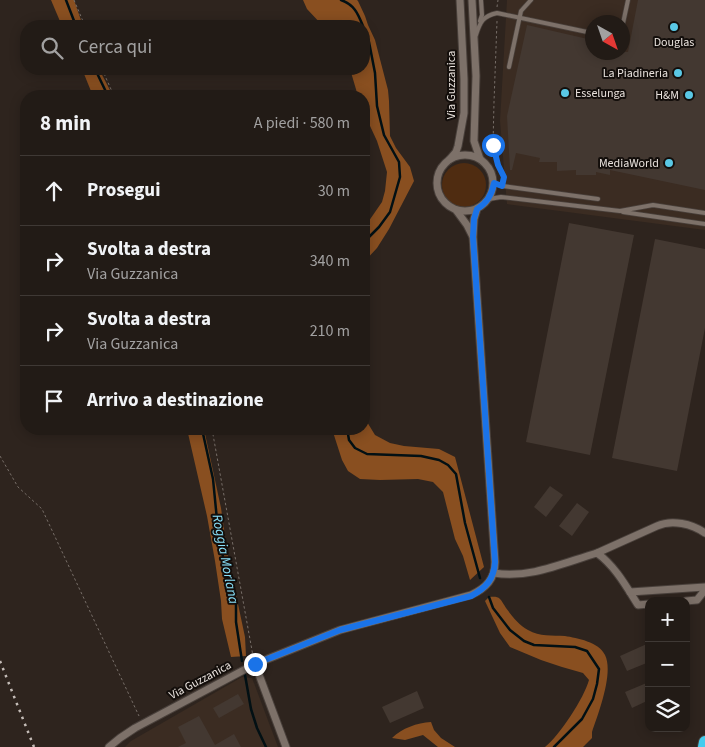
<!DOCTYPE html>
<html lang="it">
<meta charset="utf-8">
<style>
:root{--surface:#221b16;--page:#2a241f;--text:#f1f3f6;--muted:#a2a1a1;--line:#3f3935}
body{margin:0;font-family:"Source Sans 3",sans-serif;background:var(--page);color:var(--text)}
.controls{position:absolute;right:15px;bottom:15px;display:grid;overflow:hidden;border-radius:10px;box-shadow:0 2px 12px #0003}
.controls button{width:45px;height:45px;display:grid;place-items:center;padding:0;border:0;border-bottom:1px solid var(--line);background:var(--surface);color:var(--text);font:25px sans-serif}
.compass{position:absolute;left:585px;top:15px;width:45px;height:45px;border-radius:50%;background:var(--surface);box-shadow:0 2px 12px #0003;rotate:140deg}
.stop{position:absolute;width:15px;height:15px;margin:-11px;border:4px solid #1a73e8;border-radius:50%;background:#fff}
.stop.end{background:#1a73e8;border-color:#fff;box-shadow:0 1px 5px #0008}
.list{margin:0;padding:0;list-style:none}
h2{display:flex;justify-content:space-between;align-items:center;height:65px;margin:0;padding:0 20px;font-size:21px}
h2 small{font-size:16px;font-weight:400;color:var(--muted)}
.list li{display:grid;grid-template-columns:32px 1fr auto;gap:15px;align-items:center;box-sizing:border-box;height:70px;padding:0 20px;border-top:1px solid var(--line)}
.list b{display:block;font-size:19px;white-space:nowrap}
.list p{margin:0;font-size:16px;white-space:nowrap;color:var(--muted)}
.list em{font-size:16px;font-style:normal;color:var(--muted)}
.icon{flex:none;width:28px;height:28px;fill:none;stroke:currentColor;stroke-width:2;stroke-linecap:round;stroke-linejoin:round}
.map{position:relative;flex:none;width:705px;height:747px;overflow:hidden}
.search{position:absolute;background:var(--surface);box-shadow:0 2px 12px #0003;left:20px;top:20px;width:350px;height:55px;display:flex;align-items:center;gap:12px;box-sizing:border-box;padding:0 18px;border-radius:20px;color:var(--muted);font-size:19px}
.panel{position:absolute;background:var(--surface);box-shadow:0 2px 12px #0003;left:20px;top:90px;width:350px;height:345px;border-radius:20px}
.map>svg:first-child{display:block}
.built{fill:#3b2c22;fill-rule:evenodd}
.green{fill:#4f2c11}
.forest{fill:#894f20}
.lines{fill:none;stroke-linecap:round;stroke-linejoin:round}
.stream{stroke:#021014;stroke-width:2.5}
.building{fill:#433831}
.service-casing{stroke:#49403b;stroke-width:5.5}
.minor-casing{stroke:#49403b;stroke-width:9}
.motorway-casing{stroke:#49403b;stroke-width:14}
.path{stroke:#776e68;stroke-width:1;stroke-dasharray:2.5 2.5;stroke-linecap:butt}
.service{stroke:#7d7169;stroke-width:4}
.minor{stroke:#7d7169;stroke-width:7}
.motorway{stroke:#4ce;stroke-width:12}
.rail{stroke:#c4bcb7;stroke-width:2.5;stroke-dasharray:2.5 5;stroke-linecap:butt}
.route{stroke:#1a73e8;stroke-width:6}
.poi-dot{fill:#5ac8e5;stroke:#130e0b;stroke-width:2}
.labels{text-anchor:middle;stroke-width:4;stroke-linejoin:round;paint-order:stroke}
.poi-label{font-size:12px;fill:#e9e2dd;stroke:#130e0b;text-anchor:end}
.street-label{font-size:12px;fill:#e9e2dd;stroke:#130e0b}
.water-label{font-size:14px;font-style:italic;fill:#88e0f9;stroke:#130e0b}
</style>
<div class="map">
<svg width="705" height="747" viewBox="0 0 705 747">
<rect width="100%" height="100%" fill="#2e241e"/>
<!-- built -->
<g class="built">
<path d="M 507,0 L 705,0 L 705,230 L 507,204 L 500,121 ZM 592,22 L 622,22 L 622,52 L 592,52 Z"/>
<path d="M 242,677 L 252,678 L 278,747 L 125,747 L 131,741 Z"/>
</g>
<!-- green -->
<circle class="green" cx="464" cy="185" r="22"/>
<!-- forest -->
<g class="forest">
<path d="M 51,0 L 74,0 L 83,26 L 62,26 Z"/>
<path d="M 303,0 L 357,0 L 358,1 L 365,16 L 368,25 L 375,40 L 388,90 L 389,101 L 390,136 L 396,148 L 410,167 L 414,181 L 389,229 L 377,248 L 364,262 L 364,228 L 382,202 L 385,191 L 387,172 L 377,141 L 364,113 L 364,96 L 358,96 L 350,69 L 364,69 L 364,26 L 323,26 L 307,9 Z"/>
<path d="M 82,69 L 99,69 L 113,96 L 93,96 Z"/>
<path d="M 364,417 L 375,435 L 390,443 L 404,446 L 439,449 L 455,457 L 484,567 L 470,580 L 463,556 L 455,539 L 443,492 L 433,482 L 418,479 L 380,480 L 360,479 L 348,471 L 342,460 L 332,429 L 364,429 Z"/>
<path d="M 187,429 L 204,429 L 221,508 L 228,557 L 245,637 L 246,656 L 231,657 L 222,619 L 221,601 L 215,561 L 207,516 Z"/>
<path d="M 489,597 C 493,597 497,596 500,599 C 502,601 504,605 506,608 C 512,616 519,625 528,630 C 540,637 552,635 565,636 C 577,638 599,642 605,655 C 614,673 598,714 592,732 L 592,738 L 583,747 L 545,747 C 560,735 584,698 589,680 L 583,673 L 562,667 L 541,660 L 510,647 L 500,633 L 485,601 Z"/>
<path d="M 431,722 L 434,730 L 441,738 L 455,747 L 438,747 L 423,735 L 405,740 L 392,738 C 402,728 417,723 431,722 Z"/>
</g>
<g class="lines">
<!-- stream -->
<g class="stream">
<path d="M 66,0 L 76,26"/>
<path d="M 341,0 C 355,5 358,14 363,26"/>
<path d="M 364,29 L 369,42 L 375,73 L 377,106 L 384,135 L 399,162 L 400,177 L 390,212 L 379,227 L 364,242"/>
<path d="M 95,69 L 108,96"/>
<path d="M 202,429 L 213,479 L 218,530 L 223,557 L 236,602 L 236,622 L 242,661"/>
<path d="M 349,429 L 348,434 L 349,440 L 355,448 L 367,454 L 421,456 L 439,460 L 448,465 L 456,474 L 465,523 L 480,578"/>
<path d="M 489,597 L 493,608 L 510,630 L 524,641 L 534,645 L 575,647 L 587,651 L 599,669 L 597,684 L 593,699 L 582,719 L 554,747"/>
<path d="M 245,675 L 251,709 L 257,728 L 266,747"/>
</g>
</g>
<!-- building -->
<g class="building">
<path d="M 638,0 L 705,0 L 705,190 L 610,170 L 610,175 L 596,172 L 596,175 L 576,175 L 576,170 L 557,171 L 557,162 L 539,162 L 540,158 L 516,153 L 512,170 L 510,170 L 507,116 L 527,25 L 592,40 L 592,52 L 628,52 Z"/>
<path d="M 569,223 L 634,235 L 590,455 L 526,442 Z"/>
<path d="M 655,239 L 705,249 L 705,328 L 677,471 L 612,458 Z"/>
<path d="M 550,486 L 563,495 L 546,517 L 534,507 Z"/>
<path d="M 577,503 L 589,512 L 572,536 L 559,526 Z"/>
<path d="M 649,643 L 649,662 L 627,671 L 620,656 Z"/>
<path d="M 649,682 L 649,700 L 632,708 L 625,692 Z"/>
<path d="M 417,691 L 424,708 L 390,723 L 382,707 Z"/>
<path d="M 238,694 L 244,704 L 219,718 L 213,708 Z"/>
<path d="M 199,716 L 215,745 L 234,734 L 241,747 L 178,747 L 186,743 L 178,727 Z"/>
</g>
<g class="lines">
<!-- service casing -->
<g class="service-casing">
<g id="service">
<path d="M 480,21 L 482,15 L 481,0"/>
<path d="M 622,28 L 628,0"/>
<path d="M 476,35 C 480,22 483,16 497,13 L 592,33"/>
<path d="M 509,67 L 521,11 L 531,0"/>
<path d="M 494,183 L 503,186 L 598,199"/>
<path d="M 489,199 L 501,197 L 620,211 L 653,205 L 705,213"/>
<path d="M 623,212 L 705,224"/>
</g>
</g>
<!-- minor casing -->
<g class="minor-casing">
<g id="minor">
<path d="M 472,0 L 476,76 L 474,141 L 480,159"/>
<circle cx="465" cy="183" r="28"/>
<path d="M 450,159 L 456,152 L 458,146 L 464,113 L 464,79 L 460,0"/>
<path d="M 456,210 L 467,225 L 472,235"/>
<path d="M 597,553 L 657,526 C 672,519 692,524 705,533"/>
<path d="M 494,573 C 529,579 563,563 597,553 C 615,566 626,586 638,605 L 649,604"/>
<path d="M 630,592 L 705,587"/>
<path d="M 686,601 L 697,600 L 705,590"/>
<path d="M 255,664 L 286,747"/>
<path d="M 109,747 L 120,738 L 135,728 L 255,664 L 340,630 L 471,595 C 486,588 495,579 495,562 L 473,237 L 474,219 L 477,209"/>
</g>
</g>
<!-- motorway casing -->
<g class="motorway-casing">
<path id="motorway" d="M 704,747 L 705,742"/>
</g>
<!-- path -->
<g class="path">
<path d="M 74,0 L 85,26"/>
<path d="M 497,7 L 498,0"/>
<path d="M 497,21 L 494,102 L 493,145 L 498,165 L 502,172 L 504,179"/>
<path d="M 102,69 L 114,96"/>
<path d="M 212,429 L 253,656"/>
<path d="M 0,456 L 18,487 L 42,509 L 139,716"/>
</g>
<!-- service -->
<use href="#service" class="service"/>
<!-- minor -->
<use href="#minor" class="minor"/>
<!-- motorway -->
<use href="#motorway" class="motorway"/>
<!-- rail -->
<path class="rail" d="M 0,661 L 34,747"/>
</g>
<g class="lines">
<!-- route -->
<path class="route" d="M 255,664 L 340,630 L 471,596 C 486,588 494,579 495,562 L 473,237 L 474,219 L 477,209 C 487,203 492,195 494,183 L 502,186 L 504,177 L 498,165 L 493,145"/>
</g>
<!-- markers -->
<g class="poi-dot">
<circle cx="674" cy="27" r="5"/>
<circle cx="678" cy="73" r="5"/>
<circle cx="565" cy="93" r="5"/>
<circle cx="689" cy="95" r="5"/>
<circle cx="669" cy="163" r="5"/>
</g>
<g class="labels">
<!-- poi labels -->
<g class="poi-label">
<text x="674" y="46" text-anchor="middle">Douglas</text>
<text x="668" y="77">La Piadineria</text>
<text x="575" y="97" text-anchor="start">Esselunga</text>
<text x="679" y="99">H&amp;M</text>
<text x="659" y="167">MediaWorld</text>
</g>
<!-- street labels -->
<g class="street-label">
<text transform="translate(451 85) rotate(-90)" y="4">Via Guzzanica</text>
<text transform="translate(200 680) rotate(-28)" y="4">Via Guzzanica</text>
</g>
<!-- water labels -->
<g class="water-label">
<text transform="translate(226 559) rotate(79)" y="5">Roggia Morlana</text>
</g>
</g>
</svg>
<div class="controls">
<button>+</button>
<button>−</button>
<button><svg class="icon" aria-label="layers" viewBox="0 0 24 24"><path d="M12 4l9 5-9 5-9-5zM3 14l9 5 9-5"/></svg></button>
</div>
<svg class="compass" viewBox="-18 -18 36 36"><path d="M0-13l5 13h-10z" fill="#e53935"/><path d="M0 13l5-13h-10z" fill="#a2a1a1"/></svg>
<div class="stop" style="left:493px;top:145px"></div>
<div class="stop end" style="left:255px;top:664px"></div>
<div class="search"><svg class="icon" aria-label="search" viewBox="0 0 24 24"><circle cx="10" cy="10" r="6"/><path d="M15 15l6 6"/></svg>Cerca qui</div>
<section class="panel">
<h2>8 min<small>A piedi · 580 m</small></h2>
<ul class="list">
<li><svg class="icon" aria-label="ahead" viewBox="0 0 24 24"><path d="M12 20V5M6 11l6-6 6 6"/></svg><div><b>Prosegui</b></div><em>30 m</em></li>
<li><svg class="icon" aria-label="right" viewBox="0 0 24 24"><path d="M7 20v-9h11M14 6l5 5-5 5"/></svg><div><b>Svolta a destra</b><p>Via Guzzanica</p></div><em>340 m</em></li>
<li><svg class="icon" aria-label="right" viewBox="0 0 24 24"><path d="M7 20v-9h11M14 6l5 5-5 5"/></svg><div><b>Svolta a destra</b><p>Via Guzzanica</p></div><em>210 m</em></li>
<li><svg class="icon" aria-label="arrive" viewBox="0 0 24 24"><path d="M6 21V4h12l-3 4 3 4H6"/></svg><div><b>Arrivo a destinazione</b></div></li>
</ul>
</section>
</div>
